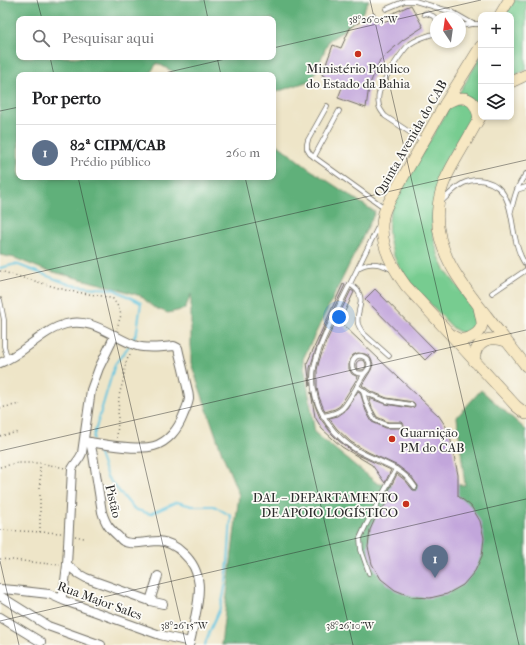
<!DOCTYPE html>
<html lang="pt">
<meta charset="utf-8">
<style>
:root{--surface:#fff;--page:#f6f6f6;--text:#202124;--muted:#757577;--line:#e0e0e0;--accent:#db2777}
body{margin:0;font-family:"IM FELL French Canon",serif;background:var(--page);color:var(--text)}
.controls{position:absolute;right:12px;top:12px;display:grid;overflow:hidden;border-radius:8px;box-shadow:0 2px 6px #0003}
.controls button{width:36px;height:36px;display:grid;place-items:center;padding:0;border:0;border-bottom:1px solid var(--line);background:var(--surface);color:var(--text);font:20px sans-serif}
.compass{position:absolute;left:430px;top:12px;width:36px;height:36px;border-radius:50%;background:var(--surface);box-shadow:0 2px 6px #0003;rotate:347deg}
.you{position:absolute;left:339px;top:317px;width:14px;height:14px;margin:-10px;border:3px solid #fff;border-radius:50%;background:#1a73e8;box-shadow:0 0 0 6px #1a73e833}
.badge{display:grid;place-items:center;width:26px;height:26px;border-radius:50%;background:var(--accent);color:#fff;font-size:13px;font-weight:700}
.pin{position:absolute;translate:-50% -33px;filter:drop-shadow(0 1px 2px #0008)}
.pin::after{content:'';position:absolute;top:21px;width:14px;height:12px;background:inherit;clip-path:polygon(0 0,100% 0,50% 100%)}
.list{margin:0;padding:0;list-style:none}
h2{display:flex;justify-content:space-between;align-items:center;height:52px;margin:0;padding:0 16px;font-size:17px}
h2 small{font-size:13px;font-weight:400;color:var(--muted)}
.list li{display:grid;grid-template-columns:26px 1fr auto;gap:12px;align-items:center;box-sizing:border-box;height:56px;padding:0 16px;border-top:1px solid var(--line)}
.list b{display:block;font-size:15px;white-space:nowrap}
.list p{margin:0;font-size:13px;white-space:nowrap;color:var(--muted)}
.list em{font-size:13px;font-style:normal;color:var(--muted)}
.icon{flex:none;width:22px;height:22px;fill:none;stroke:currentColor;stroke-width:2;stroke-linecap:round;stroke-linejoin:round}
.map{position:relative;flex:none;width:526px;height:645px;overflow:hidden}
.search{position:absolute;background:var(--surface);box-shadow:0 2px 6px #0003;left:16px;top:16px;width:260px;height:44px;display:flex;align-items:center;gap:10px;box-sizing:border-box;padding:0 14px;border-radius:8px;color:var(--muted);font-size:15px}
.panel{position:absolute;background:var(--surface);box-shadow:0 2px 6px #0003;left:16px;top:72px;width:260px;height:108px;border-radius:8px}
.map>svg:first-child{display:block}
.green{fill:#77cc90;stroke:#517c5e}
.forest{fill:#61b07a;stroke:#466e52;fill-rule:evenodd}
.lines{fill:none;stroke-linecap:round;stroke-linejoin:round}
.stream{stroke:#62c5e0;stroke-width:2}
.building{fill:#c2a6db}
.lane-casing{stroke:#6f6c62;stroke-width:5.5}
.street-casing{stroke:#6f6c62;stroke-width:10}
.secondary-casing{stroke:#6f6c62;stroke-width:12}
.path{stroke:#6f6c62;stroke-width:1.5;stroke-dasharray:1 3;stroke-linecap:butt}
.lane{stroke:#fff;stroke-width:4}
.street{stroke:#fff;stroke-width:8}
.secondary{stroke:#f7e8c3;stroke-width:11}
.ticks{fill:none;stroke:#2b2b2b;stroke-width:1;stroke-opacity:0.45}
.poi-dot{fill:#c8321e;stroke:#fdfcf7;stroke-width:1.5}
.labels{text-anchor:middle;stroke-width:3.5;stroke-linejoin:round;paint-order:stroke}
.poi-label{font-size:13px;fill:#2b2b2b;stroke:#fdfcf7}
.street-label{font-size:13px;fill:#2b2b2b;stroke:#fdfcf7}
.ticks-label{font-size:10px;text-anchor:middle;fill:#2b2b2b;stroke:#fdfcf7;stroke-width:3.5;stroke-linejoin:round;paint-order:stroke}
</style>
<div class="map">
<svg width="526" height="645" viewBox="0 0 526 645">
<rect width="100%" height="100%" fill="#fdfcf7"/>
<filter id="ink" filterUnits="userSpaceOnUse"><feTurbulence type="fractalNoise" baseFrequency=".025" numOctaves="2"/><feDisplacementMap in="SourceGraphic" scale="8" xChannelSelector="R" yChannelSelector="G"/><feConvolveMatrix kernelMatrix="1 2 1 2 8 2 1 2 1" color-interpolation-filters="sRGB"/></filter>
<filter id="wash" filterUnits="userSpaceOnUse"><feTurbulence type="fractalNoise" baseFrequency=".012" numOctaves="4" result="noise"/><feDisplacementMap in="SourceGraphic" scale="16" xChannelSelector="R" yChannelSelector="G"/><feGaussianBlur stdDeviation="0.9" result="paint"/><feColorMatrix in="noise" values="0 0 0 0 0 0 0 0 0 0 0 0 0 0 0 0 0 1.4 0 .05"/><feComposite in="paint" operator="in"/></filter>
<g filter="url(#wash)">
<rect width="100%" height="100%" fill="#eee5c8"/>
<!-- green -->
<g class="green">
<path d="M 514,0 L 526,0 L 526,70 L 511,77 L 511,15 L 505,15 Z"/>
<path d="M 481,56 L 481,103 L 480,105 L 459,93 Z"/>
<path d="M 461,103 C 475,107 473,116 470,127 L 433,208 C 431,231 435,255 448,274 C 457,286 467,297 475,309 C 477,313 478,317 479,321 L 474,331 C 463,334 462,334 453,328 L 407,279 C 389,255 382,225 396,198 C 401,187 408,176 415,166 C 426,146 438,127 450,107 L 452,105 Z"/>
</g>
<!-- forest -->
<path class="forest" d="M 0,0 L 369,0 L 362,13 L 339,34 L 329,40 L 312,80 L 273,93 L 273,75 L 179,75 L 157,63 L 149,75 L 19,75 L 19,177 L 273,177 L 273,141 L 308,168 L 375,212 L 303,359 L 315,433 L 378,484 L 465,485 L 457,417 L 481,390 L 526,430 L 526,645 L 221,645 L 239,495 L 222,453 L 191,363 L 191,294 L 185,309 L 168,313 L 153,307 L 141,296 L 112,287 L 42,269 L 15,258 L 0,255 ZM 19,19 L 273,19 L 273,57 L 19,57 Z"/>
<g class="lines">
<!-- stream -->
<g class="stream">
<path d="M 0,268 L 16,264 L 71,285 L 96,288 L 113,289 L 141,303 L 137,331 L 132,342"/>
<path d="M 94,439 L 93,438 L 115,364 L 129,346"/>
<path d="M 96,446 L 107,477 L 134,509 L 150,514 L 177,502 L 192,506 L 214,506 L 231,516 C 229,544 229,574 222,602 C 218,617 208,630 205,645"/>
</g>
</g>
<g id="blocks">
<!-- building -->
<g class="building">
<path d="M 411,5 L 423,27 L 403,40 L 380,60 L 369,86 L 366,108 L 338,98 L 343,85 L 322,75 L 333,45 L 341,48 L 350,28 L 374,13 L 380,19 Z"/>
<path d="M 343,284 L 345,285 L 324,329 L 316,349 L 310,368 L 310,386 L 307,363 Z"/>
<path d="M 375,289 L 435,350 L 425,360 L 365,299 Z"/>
<path d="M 351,290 L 354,292 L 340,322 L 439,416 L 449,431 L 458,475 L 458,496 L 471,506 L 480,521 L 484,538 L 482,556 L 475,571 L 463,585 L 447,594 L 430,598 L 412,597 L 395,590 L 381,579 L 372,564 L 368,547 L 370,530 L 377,514 L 389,501 L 388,492 L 397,474 L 406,481 L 413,490 L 417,490 L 418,486 L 411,476 L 398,466 L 368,452 L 351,442 L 337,429 L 329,418 L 338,416 L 345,411 L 358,391 L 360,392 L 366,411 L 372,422 L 386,428 L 401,428 L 404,427 L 404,425 L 402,422 L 388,422 L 377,417 L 372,408 L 369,398 L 385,404 L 411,408 L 414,407 L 415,405 L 414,403 L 413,402 L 387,398 L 370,391 L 362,385 L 371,370 L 373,364 L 371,359 L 369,356 L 365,354 L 358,353 L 353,355 L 350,359 L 349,364 L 349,369 L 352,374 L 358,377 L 340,406 L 335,409 L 325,412 L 319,397 L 317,388 L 317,370 L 319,361 L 326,342 Z"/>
<circle cx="361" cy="365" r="5"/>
<path d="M 311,392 L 316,408 L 320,418 L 332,434 L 339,441 L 356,454 L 391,470 L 385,483 L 372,465 L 342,447 L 322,429 L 315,417 Z"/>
</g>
</g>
</g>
<g filter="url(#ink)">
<use href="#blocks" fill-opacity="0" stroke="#6f6c62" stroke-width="1"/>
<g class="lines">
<!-- lane casing -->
<g class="lane-casing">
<g id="lane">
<path d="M 386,9 L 405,1 L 415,1 L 452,12 L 473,24"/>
<path d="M 424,14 L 426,13 L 433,16 L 436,19"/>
<path d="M 460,26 L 473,24 L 481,24"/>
<path d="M 327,106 L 308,140 L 307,144 L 307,149 L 310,154 L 314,157 L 385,208"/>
<path d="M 423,141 L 385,116 C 383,113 380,110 379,106 C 378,101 378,95 380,90 C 382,82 403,49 410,44 C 418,38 427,36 436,33"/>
<path d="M 314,157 L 339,111"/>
<path d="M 517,190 L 526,187"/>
<path d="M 441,202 C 455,189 465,176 485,181 C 512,188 510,216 515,237 C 517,247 520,257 526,265"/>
<path d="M 511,211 C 514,198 517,185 526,174"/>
<path d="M 379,225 C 366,251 353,278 340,304 C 330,325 313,355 313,378 C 313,405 328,429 349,445 C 370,461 400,463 415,487"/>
<path d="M 358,268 C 369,261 380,263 391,269"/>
<path d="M 350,284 C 352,286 355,288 357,290 C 366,301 355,313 358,324 C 359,327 361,330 363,333 L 389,356"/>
<path d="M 492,293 L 526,270"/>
<path d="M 0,300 L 4,320 L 4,346 L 8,360"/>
<path d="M 357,386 L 368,394 L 386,401 L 412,405"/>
<path d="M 363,390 C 365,401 369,411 375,420 L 387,425 L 401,425"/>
<path d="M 323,416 C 330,415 338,413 343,408 C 350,400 359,382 365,373 C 370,368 372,361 364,357 C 350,350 346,378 365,373"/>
<path d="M 369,573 L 361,550 L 360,538 L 366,525 L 396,469"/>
</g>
</g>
<!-- street casing -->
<g class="street-casing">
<g id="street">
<path d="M 0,363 C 24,354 42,330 66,324 C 93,317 113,338 137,346 C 147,349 164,347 174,346 L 178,348 C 180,358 183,368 185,378 C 186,384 189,392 189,399 C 188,405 185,411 183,416 C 178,429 168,442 154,446 C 138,451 102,444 84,441"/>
<path d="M 90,442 L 93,455 L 102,512 C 106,525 109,528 119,537 C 120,538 121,540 123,541 C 131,546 149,541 159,541 C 168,542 177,547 183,553 C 204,572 200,594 195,618 C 193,627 192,636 189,645"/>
<path d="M 67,565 L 79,574 L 86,578 L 150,601 L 163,604"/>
<path d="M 0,589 L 14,590 L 49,594 L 65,601 L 160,635 L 190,642"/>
<path d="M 0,596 L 48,626 L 101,645"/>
<path d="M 61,599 L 64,589 L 67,565 L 72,469 C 75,463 80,459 82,453 L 91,390 L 99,368 L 115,335"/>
<path d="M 150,601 L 158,576"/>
<path d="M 0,617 L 41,642"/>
</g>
</g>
<!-- secondary casing -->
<g class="secondary-casing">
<g id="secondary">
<path d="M 500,15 L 509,0"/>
<path d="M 481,46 L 445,104 L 390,200 C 387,205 384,211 383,217 C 378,242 392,267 406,286 L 516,406 L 526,414"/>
<path d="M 511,82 L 526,75"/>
<path d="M 445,104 C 463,93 476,97 479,119"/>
<path d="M 481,116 C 475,125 470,135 464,145 C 453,164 440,184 438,207 C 433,249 461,284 486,315 C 499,332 513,349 526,366"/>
<path d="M 451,335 C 455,337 459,340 463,339 C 471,339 481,332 482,324 C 482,319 480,313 479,308"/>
<path d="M 474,361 C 475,341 488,335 506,341"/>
</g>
</g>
<!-- path -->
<g class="path">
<path d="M 0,271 L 69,291 L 102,296 L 113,299 L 119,308 L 121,315 L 117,328"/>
<path d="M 0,408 L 20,404"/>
<path d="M 0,436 L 19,432"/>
<path d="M 117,438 C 118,424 118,411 119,397 C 120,390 123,383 124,376 C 125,366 125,360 132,353"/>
<path d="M 0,467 L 17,463 L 40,463 L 65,468"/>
<path d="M 0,530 L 62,533"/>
<path d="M 40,532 L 40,464"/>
<path d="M 75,536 L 84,538"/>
<path d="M 0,559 L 12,560 L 60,565"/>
</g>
<!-- lane -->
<use href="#lane" class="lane"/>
<!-- street -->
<use href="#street" class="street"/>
<!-- secondary -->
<use href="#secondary" class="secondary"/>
</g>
</g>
<!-- ticks -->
<path class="ticks" d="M 37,0 L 42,19M 204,0 L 208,19M 370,0 L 519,645M 273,48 L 481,0M 50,57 L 54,75M 217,57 L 221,75M 156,75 L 234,57M 0,111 L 19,107M 78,177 L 186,645M 245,177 L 353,645M 0,281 L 526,160M 0,451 L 526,330M 0,561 L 19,645M 0,621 L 526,499"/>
<!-- markers -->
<g class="poi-dot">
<circle cx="358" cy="54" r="4"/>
<circle cx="392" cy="439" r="4"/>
<circle cx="406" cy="504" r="4"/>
</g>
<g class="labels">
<!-- poi labels -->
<g class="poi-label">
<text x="358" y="73">Ministério Público<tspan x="358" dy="15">do Estado da Bahia</tspan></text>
<text x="400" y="437" text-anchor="start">Guarnição<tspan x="400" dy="15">PM do CAB</tspan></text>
<text x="398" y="502" text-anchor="end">DAL – DEPARTAMENTO<tspan x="398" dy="15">DE APOIO LOGÍSTICO</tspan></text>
</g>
<!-- street labels -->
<g class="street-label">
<text transform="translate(410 138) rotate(-60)" y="5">Quinta Avenida do CAB</text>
<text transform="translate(114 501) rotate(77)" y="5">Pistão</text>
<text transform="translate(100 600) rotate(20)" y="5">Rua Major Sales</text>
</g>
</g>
<g class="ticks-label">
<text x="373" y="23">38°26'05"W</text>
<text x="184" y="629">38°26'15"W</text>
<text x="350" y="629">38°26'10"W</text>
</g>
</svg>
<div class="controls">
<button>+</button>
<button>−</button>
<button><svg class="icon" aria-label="layers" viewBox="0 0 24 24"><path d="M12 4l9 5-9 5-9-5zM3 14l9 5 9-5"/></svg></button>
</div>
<svg class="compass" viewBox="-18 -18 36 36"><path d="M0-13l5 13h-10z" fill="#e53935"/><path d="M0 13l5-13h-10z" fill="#757577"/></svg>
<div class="you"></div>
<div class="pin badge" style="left:435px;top:578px;background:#5c6f8a">1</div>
<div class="search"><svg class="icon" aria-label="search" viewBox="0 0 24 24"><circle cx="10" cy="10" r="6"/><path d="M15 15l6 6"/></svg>Pesquisar aqui</div>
<section class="panel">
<h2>Por perto<small></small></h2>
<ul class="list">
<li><span class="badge" style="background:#5c6f8a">1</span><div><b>82ª CIPM/CAB</b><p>Prédio público</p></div><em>260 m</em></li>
</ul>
</section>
</div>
